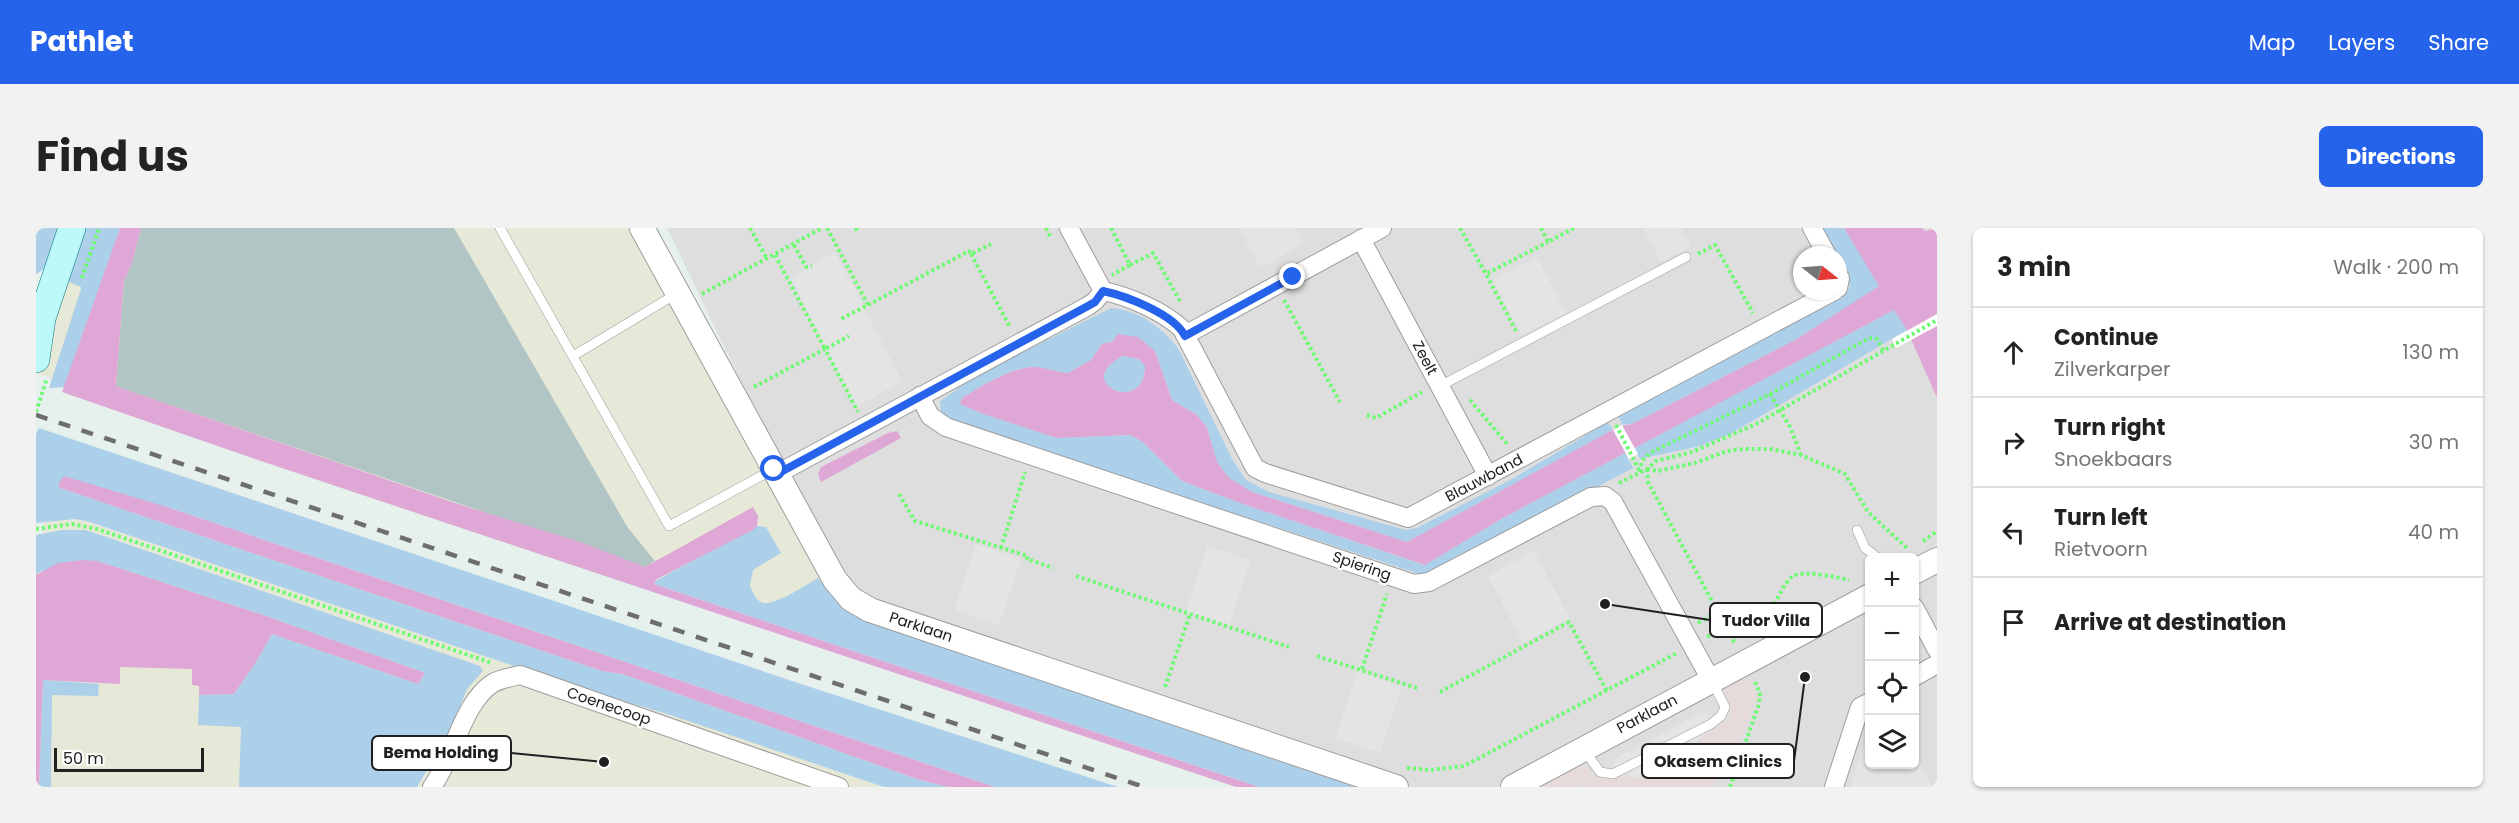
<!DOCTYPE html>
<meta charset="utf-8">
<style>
:root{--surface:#fff;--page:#f2f2f2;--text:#222;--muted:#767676;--line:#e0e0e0;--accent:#2563eb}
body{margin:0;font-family:Poppins,sans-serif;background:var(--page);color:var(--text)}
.controls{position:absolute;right:18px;bottom:18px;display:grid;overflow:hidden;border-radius:9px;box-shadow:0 2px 4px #0004}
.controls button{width:54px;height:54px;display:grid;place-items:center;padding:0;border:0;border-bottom:2px solid var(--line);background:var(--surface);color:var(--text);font:30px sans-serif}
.compass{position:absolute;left:1757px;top:18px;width:54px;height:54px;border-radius:50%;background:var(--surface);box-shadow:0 2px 4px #0004;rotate:107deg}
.scale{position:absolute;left:18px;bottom:15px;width:150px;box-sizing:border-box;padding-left:6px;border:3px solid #202020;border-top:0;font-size:16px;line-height:21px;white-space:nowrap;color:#202020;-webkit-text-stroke:4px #fff;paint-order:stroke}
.stop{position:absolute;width:18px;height:18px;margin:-14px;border:4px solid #2563eb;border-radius:50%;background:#fff}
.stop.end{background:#2563eb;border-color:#fff;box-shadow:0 2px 6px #0008}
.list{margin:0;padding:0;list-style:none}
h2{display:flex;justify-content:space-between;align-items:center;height:78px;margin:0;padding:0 24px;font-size:26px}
h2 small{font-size:20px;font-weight:400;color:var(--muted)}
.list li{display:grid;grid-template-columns:39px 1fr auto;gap:18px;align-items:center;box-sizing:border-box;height:90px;padding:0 24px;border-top:2px solid var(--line)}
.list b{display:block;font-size:22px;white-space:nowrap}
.list p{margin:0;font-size:20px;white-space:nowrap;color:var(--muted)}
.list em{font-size:20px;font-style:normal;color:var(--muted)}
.icon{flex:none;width:33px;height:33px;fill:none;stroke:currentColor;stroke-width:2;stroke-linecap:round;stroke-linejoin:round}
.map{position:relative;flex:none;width:1901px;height:559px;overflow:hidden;border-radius:9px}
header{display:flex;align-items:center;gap:36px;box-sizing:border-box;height:84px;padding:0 30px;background:var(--accent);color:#fff}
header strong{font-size:28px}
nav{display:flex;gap:33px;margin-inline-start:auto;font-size:21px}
.intro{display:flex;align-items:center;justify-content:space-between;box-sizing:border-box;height:144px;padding:0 36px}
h1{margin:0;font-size:42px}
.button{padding:15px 27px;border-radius:9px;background:var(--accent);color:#fff;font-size:21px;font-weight:700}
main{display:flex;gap:36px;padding:0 36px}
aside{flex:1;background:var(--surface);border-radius:9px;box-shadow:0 2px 4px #0004}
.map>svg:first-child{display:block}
.residential{fill:#dddedd;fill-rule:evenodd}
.industrial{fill:#e7e9d8}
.construction{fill:#b1c5c4}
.grass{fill:#accfea}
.parking{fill:#e4e4e4}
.plaza{fill:#e6dadb}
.water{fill:#dea7d5;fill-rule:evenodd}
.pier{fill:#fff}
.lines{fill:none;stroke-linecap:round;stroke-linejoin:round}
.service-casing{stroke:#9d9d9d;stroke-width:10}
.minor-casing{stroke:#9d9d9d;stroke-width:20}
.tertiary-casing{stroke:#9d9d9d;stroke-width:26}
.secondary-casing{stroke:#057379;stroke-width:28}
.path{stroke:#6efa73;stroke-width:4;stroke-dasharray:3 3;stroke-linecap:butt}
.service{stroke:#fff;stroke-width:9}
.minor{stroke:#fff;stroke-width:18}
.tertiary{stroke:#fff;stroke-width:24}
.secondary{stroke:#bbfaf9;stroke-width:27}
.rail{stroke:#6e6e6e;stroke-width:4.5;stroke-dasharray:12 12;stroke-linecap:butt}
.route{stroke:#2563eb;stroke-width:8}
.labels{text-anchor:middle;stroke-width:4.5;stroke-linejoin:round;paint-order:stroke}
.street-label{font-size:15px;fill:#202020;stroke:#fff}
.leader{fill:none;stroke:#202020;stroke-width:2}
.callout-dot{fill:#202020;stroke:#fff;stroke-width:2}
.callout{fill:#fff;stroke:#202020;stroke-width:2}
.callout-label{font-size:16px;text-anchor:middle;font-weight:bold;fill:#202020}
</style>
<header>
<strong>Pathlet</strong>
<nav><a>Map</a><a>Layers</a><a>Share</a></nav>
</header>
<div class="intro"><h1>Find us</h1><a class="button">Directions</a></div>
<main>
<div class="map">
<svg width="1901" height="559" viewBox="0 0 1901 559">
<rect width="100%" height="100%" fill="#e6f0ec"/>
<!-- residential -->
<path class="residential" d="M 631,0 L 1901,0 L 1901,559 L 1237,559 L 835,424 ZM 1766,27 L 1802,27 L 1802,63 L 1766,63 ZM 1834,329 L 1878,329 L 1878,536 L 1834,536 Z"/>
<!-- industrial -->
<g class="industrial">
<path d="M 32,0 L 622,0 L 835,424 L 0,145 L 0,96 Z"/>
<path d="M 18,249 L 956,559 L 0,559 L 0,333 Z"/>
</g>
<!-- construction -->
<path class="construction" d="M 105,0 L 418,0 L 592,300 L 619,333 L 609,339 L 82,159 L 80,157 L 88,53 L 96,35 Z"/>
<!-- grass -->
<g class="grass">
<path d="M 0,0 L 26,0 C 20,15 16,39 0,46 Z"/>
<path d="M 47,0 L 84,0 L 29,159 L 13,160 L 45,61 L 45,59 L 31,53 Z"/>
<path d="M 1783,0 L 1808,0 L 1844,58 L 1761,111 L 1596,196 L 1586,197 L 1582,188 L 1812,63 L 1814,57 L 1802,35 L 1802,27 L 1798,27 Z"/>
<path d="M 1075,80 C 1102,82 1128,100 1143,122 L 1196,231 L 1210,252 L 1233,264 L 1370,302 L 1381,300 L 1476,251 L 1572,194 L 1577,202 L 1371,314 L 1216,264 L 1193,250 L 1181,234 L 1171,200 L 1161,187 L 1136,172 L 1119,123 L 1076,114 L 1066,116 L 1055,132 L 1032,145 C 1020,144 1005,138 994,139 C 970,142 946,158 926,170 L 924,176 L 1021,210 L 1094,207 L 1107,214 L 1146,253 L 1210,277 L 1388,337 L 1467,290 L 1589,225 L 1597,240 L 1390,348 L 912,192 L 905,184 L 904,173 L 941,147 Z"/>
<path d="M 1858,82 L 1871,102 L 1696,205 L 1664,218 L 1604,231 L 1598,220 Z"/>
<path d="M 1087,128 L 1103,131 L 1109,138 C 1109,189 1034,154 1087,128 Z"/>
<path d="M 3,200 L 768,457 L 1082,559 L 959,559 L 134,280 L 24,260 L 566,443 L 586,446 L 884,552 L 912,559 L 848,559 L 637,488 L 498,445 L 54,294 L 39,291 L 0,295 L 0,206 Z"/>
<path d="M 721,298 L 730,299 L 745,325 L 717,342 L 714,358 C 717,364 719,371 725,374 C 737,380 771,356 782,350 L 805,379 L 829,392 L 1326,559 L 1223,559 L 618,356 L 621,352 Z"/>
<path d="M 26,302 L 49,302 L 59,305 L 444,438 L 447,443 L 431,461 L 417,497 L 381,559 L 203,559 L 205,499 L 162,497 L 163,467 L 198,466 L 220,434 L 236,406 L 382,456 L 389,445 L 227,387 L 61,333 L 3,344 L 0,347 L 0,307 Z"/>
<path d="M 7,452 L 63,456 L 62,468 L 16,467 L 15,559 L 3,559 Z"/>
</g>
<!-- parking -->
<g class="parking">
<path d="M 1203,0 L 1259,0 L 1267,16 L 1224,40 Z"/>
<path d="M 1607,0 L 1645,0 L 1655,19 L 1625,34 Z"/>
<path d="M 799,24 L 866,153 L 819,180 L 755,50 Z"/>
<path d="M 1501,29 L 1530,85 L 1486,107 L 1457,51 Z"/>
<path d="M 940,316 L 985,331 L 963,397 L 918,382 Z"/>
<path d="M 1171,318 L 1215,332 L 1193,398 L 1150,384 Z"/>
<path d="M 1498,323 L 1534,390 L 1487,415 L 1452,348 Z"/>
<path d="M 1321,444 L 1366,459 L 1344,525 L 1299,510 Z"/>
<path d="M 1666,484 L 1678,488 L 1683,499 L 1666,508 L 1658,519 L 1602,550 L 1580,548 L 1576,541 L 1579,531 Z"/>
<path d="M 1833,503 L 1834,536 L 1878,536 L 1879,526 L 1896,559 L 1814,559 Z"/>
</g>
<!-- plaza -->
<path class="plaza" d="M 1709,445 L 1720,465 L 1719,472 L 1694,543 L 1687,541 L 1677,559 L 1553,559 L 1544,556 L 1543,559 L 1509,559 L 1511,552 L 1540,536 L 1550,539 L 1556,547 L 1566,551 L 1575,551 L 1584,546 L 1590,545 L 1595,549 L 1602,550 L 1658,519 L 1666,508 L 1693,491 L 1695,482 L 1688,461 L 1691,454 Z"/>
<!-- water -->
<g class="water">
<path d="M 84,0 L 105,0 L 96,35 L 88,53 L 80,157 L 82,159 L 416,274 L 544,314 L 609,339 L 717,279 L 722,288 L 721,298 L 717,302 L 621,351 L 618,356 L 1223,559 L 1200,559 L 219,231 L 26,164 Z"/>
<path d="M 1808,0 L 1886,0 L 1889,3 L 1901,0 L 1901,170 L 1871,102 L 1858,82 L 1467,290 L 1389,337 L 1210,277 L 1146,253 L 1107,214 L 1094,207 L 1021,210 L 947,186 L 924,176 L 926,170 C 946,158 970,142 995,139 C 1005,138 1020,144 1032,145 L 1055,132 L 1066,116 L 1076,114 L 1082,106 L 1102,109 L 1119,123 L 1136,172 L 1161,187 L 1171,200 L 1181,234 L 1193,250 L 1216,264 L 1371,314 L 1582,199 L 1596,196 L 1761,111 L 1843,58 ZM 1087,128 L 1103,131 L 1109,138 C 1109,189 1034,154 1087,128 Z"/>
<path d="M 861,203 L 865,210 L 785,254 L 782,246 L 785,239 L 852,205 Z"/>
<path d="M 28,248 L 134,280 L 959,559 L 912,559 L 884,552 L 586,446 L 566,443 L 24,260 L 22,257 Z"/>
<path d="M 47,332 L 61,333 L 227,387 L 389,445 L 382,456 L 236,406 L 220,434 L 198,466 L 163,467 L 163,458 L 156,457 L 156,441 L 84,439 L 84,456 L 7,452 L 3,559 L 0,559 L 0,347 L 22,335 Z"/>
</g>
<!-- pier -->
<g class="pier">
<path d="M 1901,86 L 1901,98 L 1860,120 L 1856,111 Z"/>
<path d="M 1586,197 L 1602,226 L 1593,231 L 1577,202 Z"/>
</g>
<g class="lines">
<!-- service casing -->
<g class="service-casing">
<g id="service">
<path d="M 464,0 L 633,298 L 738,241"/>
<path d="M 537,128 L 640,66"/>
<path d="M 1404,158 L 1650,29"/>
<path d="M 1821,302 L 1829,320 L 1841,329"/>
<path d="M 1549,523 L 1564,544 L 1577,546 L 1675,496 L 1685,488 L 1689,479 L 1676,453"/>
</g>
</g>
<!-- minor casing -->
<g class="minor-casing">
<g id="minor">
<path d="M 1033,0 L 1067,63"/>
<path d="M 1776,0 L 1791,27"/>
<path d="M 1325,11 L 1452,248"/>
<path d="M 1802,47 L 1804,50 L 1802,60"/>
<path d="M 1067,63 C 1092,68 1127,83 1146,101 L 1219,240 L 1229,245 L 1372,290 L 1798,63"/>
<path d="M 1149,107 L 1346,0"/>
<path d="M 884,168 L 894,188 L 910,199 L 1378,356 L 1393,354 L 1555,269 L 1569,268 L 1577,274 L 1675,452"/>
<path d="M 741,246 L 1052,78 L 1059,73 L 1067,63"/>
<path d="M 1878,379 L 1901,422"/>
<path d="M 1878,449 L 1901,436"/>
<path d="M 396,559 C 418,529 426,475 457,455 C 464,451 476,449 484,447 L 803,559"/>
<path d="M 1798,559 L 1824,479 L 1834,474"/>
</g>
</g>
<!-- tertiary casing -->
<g class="tertiary-casing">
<g id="tertiary">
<path d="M 606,0 L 799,352 L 815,371 L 834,382 L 1360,559"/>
<path d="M 1878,344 L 1901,332"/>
<path d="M 1477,559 L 1834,368"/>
</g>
</g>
<!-- secondary casing -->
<g class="secondary-casing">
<path id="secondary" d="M 0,131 L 6,90 L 36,0"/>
</g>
<!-- path -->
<g class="path">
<path d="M 714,0 L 731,31"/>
<path d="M 791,0 L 832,77 L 805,91"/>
<path d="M 820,0 L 821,5"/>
<path d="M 1010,0 L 1015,10"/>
<path d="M 1075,0 L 1094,37 L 1076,47"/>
<path d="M 1424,0 L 1450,46"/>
<path d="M 1505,0 L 1512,14 L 1538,0"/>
<path d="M 758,17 L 770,39 L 776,38"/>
<path d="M 935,26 L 974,99"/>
<path d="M 1662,26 L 1679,17 L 1717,85"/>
<path d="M 739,27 L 789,121 L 813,108"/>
<path d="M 1094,37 L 1117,25 L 1145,75"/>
<path d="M 46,50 L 63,0"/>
<path d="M 666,66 L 786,0"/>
<path d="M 1248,72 L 1304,174"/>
<path d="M 832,77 L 933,23 L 935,26 L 955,16"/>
<path d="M 1480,103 L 1450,46 L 1512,14"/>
<path d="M 718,159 L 789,121 L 822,184"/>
<path d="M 1734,166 L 1754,199 L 1765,227"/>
<path d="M 1434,172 L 1472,217"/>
<path d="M 0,184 L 11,150"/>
<path d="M 1331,187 L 1340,190 L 1386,164"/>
<path d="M 1580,197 L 1604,244"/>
<path d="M 1611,241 L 1612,254 L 1699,416"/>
<path d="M 1611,241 L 1622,243 L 1659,235 L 1691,223 L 1707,221 L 1734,221 L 1765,227 L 1809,246 L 1832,284 L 1872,321"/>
<path d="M 1604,244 L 1606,233 L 1614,225 L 1734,166 L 1833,110 L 1841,111 L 1847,122"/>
<path d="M 1583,255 L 1611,241 L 1620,233 L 1656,224 L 1720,196 L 1901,92"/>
<path d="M 863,266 L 879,293 L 992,328 L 991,331 L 1017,340"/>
<path d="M 0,301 L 36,296 L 61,301 L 456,435"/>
<path d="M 1887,313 L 1901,303"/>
<path d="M 965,320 L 989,244"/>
<path d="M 1040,348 L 1253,419"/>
<path d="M 1732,393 C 1735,382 1748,354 1757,348 C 1768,342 1801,349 1813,352"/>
<path d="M 1662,395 L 1682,384"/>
<path d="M 1713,406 L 1732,393 L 1743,390"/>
<path d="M 1671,409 L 1690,399"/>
<path d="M 1281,428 L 1381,460"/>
<path d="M 1326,441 L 1351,366"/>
<path d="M 1129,459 L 1154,386"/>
<path d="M 1404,464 L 1533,394 L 1571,463"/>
<path d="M 1371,540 L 1394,542 L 1428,538 L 1641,425"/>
<path d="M 1694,559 L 1723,476 L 1724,465 L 1718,452"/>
</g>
<!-- service -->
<use href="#service" class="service"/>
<!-- minor -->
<use href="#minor" class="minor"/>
<!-- tertiary -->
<use href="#tertiary" class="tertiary"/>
<!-- secondary -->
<use href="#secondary" class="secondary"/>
<!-- rail -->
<path class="rail" d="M 0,187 L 1108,559"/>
</g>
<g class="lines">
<!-- route -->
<path class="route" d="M 738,241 L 741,246 L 1052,78 L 1059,74 L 1067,63 C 1090,68 1138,86 1149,108 L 1257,49"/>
</g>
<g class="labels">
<!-- street labels -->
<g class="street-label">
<text transform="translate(1389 130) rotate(62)" y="5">Zeelt</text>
<text transform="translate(1448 250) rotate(-28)" y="5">Blauwband</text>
<text transform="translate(1326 338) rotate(19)" y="5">Spiering</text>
<text transform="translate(885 399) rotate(18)" y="5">Parklaan</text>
<text transform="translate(573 478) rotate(19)" y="5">Coenecoop</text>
<text transform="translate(1611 486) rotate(-28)" y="5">Parklaan</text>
</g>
</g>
<!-- callouts -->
<path class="leader" d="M1569 376L1674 392M568 534L475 525M1769 449L1758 533"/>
<g class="callout-dot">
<circle cx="1569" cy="376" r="6"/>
<circle cx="568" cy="534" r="6"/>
<circle cx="1769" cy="449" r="6"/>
</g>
<g class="callout">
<rect x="1674" y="375" width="112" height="34" rx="6"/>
<rect x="336" y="508" width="139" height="34" rx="6"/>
<rect x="1606" y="516" width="152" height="34" rx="6"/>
</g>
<g class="callout-label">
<text x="1730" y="398">Tudor Villa</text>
<text x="405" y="530">Bema Holding</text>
<text x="1682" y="539">Okasem Clinics</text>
</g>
</svg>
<div class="controls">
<button>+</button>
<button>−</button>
<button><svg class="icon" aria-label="locate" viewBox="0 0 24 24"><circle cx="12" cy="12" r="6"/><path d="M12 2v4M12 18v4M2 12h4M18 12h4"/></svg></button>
<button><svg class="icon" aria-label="layers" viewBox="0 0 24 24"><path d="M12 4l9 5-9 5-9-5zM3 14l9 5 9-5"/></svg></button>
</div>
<svg class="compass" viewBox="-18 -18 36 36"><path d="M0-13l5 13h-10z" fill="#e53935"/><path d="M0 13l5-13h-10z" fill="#767676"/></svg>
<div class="scale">50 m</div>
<div class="stop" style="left:738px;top:241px"></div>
<div class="stop end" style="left:1257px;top:49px"></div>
</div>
<aside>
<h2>3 min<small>Walk · 200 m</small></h2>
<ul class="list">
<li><svg class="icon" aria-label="ahead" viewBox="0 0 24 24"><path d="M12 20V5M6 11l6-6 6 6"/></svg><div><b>Continue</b><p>Zilverkarper</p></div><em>130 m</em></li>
<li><svg class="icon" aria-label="right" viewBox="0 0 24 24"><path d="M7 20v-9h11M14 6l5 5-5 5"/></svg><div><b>Turn right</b><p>Snoekbaars</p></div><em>30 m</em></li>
<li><svg class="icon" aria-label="left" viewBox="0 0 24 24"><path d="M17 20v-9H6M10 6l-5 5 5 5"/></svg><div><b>Turn left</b><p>Rietvoorn</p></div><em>40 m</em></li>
<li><svg class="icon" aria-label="arrive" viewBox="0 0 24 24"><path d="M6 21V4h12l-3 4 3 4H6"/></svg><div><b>Arrive at destination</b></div></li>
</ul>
</aside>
</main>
